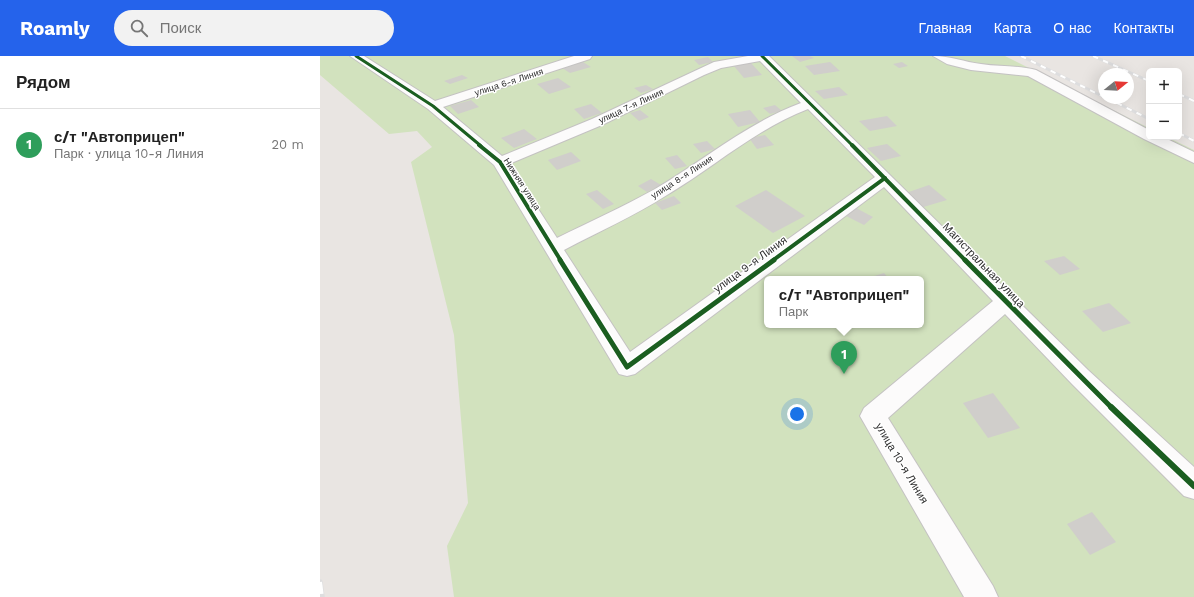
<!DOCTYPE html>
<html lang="ru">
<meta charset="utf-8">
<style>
:root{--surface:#fff;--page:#f2f2f2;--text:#222;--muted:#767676;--line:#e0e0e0;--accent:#2563eb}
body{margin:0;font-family:"Work Sans",sans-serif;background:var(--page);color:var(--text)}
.controls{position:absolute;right:12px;top:12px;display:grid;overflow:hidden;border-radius:6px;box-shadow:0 4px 16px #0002}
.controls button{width:36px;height:36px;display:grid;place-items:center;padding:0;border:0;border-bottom:1px solid var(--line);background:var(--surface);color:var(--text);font:20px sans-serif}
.compass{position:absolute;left:778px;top:12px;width:36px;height:36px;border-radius:50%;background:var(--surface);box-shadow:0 4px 16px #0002;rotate:72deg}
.you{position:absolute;left:477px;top:358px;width:14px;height:14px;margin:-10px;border:3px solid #fff;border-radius:50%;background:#1a73e8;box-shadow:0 0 0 6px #1a73e833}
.badge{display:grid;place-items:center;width:26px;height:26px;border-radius:50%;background:var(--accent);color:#fff;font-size:13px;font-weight:700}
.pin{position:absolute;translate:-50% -33px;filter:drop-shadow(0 1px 2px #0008)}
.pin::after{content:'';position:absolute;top:21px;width:14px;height:12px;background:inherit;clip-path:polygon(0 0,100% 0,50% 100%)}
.popup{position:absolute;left:444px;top:220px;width:160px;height:52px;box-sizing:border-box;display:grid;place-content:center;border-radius:6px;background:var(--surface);filter:drop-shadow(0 1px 3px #0005);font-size:13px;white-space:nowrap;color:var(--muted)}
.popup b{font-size:15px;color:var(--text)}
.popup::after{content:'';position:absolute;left:50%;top:100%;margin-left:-8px;border:8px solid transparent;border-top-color:var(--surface)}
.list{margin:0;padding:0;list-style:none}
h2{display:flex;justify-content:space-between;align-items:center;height:52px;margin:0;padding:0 16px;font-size:17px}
h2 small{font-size:13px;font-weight:400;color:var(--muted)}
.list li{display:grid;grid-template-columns:26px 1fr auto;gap:12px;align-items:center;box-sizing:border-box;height:72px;padding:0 16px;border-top:1px solid var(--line)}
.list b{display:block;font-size:15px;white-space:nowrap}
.list p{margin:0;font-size:13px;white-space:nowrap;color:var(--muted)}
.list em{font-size:13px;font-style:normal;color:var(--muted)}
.icon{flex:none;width:22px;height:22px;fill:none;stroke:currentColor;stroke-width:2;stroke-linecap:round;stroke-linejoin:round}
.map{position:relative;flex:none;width:874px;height:541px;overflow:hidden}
header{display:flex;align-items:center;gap:24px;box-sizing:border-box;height:56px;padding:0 20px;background:var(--accent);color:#fff}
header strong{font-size:19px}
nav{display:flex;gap:22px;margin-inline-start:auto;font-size:14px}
.search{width:280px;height:36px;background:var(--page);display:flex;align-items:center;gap:10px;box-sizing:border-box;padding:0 14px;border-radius:22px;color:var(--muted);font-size:15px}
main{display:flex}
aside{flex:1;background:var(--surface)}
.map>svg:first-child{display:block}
.green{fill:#d2e2be;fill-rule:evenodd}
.building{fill:#d0cecb}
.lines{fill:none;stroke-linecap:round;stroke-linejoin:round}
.street-casing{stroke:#c4c2c2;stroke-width:2}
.street{fill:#fcfbfb;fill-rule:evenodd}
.rail-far1-casing{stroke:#dededf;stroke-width:3}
.rail-casing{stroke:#dededf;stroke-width:5.5}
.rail-far1{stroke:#fff;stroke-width:2;stroke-dasharray:5.5;stroke-linecap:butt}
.rail{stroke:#fff;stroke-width:4;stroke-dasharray:12;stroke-linecap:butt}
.cycleway-far3-casing{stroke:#fff;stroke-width:4.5}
.cycleway-far2-casing{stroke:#fff;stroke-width:6}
.cycleway-far1-casing{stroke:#fff;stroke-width:8}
.cycleway-casing{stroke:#fff;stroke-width:9}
.cycleway-far3{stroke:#1b5e20;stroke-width:3}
.cycleway-far2{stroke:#1b5e20;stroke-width:4}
.cycleway-far1{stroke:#1b5e20;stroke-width:5}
.cycleway{stroke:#1b5e20;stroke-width:6}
.labels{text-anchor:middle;stroke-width:3;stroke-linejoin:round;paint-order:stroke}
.far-street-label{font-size:9px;fill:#2c2c2c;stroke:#fff}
.street-label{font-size:11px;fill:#2c2c2c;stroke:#fff}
</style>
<header>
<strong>Roamly</strong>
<div class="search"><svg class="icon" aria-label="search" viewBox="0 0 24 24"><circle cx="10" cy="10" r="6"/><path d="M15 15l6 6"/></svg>Поиск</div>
<nav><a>Главная</a><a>Карта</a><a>О нас</a><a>Контакты</a></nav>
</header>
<main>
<aside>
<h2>Рядом<small></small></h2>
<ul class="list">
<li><span class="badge" style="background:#2e9e5b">1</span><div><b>с/т &quot;Автоприцеп&quot;</b><p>Парк · улица 10-я Линия</p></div><em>20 m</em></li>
</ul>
</aside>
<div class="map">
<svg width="874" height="541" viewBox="0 0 874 541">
<rect width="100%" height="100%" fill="#e9e5e2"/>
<!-- green -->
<path class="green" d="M 0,0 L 685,0 L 829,72 L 829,81 L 847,81 L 874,94 L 874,541 L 134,541 L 127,490 L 148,447 L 134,279 L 91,106 L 112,91 L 97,75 L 69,78 L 0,19 ZM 447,223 L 601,223 L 601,269 L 447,269 Z"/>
<!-- building -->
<g class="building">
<path d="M 472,0 L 490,0 L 494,2 L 480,6 Z"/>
<path d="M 388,1 L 393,6 L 379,9 L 374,4 Z"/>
<path d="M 263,6 L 271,11 L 250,17 L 242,12 Z"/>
<path d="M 510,6 L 520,15 L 494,19 L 485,10 Z"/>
<path d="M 582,6 L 588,10 L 579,12 L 573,8 Z"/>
<path d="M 431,7 L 442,19 L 424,22 L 413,9 Z"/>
<path d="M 142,19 L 148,22 L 130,28 L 124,25 Z"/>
<path d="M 238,22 L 251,31 L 229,38 L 217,28 Z"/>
<path d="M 326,29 L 333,33 L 321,37 L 314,32 Z"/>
<path d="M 519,31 L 528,39 L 504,43 L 495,35 Z"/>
<path d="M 151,44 L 159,51 L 138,58 L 130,50 Z"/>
<path d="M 271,48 L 282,57 L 264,63 L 254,53 Z"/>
<path d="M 455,49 L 462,55 L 450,58 L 443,52 Z"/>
<path d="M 320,54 L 329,61 L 319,65 L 310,57 Z"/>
<path d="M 430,54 L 440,66 L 418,71 L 408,58 Z"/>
<path d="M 567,60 L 577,70 L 550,75 L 539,65 Z"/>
<path d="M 204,73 L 217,83 L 194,92 L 181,82 Z"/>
<path d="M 445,79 L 454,89 L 437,93 L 429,82 Z"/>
<path d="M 387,85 L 395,93 L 381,97 L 373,88 Z"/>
<path d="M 567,88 L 581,100 L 561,105 L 547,92 Z"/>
<path d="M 251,96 L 261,105 L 237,114 L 228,104 Z"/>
<path d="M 357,99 L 367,110 L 355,113 L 345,102 Z"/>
<path d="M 331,123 L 341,129 L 327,136 L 318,130 Z"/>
<path d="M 609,129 L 627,144 L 600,152 L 583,138 Z"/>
<path d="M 277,134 L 294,148 L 283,153 L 266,138 Z"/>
<path d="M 446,134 L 485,160 L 453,177 L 415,150 Z"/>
<path d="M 354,140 L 361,147 L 342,154 L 335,147 Z"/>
<path d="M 536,152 L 553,161 L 544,169 L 526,160 Z"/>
<path d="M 744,200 L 760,213 L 740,219 L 724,205 Z"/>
<path d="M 564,217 L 569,223 L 545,223 Z"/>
<path d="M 789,247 L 811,267 L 783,276 L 762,255 Z"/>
<path d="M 673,337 L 700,372 L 668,382 L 643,347 Z"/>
<path d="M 772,456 L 796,486 L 770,499 L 747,468 Z"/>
</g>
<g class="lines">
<!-- street casing -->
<g class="street-casing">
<g id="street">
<path d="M 30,0 L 44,0 L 115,45 L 254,0 L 272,0 L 270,3 L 123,51 L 182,100 L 272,63 L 394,6 L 428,0 L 449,0 L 768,314 L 874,411 L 874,443 L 864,440 L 752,328 L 685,258 L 568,362 L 673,530 L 678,541 L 644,541 L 540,360 L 544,352 L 673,245 L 564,131 L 315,318 L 307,320 L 299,318 L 174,109 L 108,53 ZM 440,5 L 481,47 C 427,67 384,104 335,133 C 303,151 269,166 237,182 L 189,108 L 282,69 L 384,19 L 401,12 ZM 488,53 L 555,121 L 310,296 L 244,194 C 278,176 314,160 347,139 C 394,111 436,73 488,53 Z"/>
<path d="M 613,0 C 631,0 644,6 661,8 C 680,11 698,9 716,14 L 829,74 L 829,81 L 843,81 L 874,96 L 874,107 L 824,83 L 708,20 L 651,14 L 627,8 Z"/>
</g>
</g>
<!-- street -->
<use href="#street" class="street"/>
<!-- rail-far1 casing -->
<g class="rail-far1-casing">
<g id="rail-far1">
<path d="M 701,0 L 784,41"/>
<path d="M 773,0 L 829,25"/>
<path d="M 859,38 L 874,45"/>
<path d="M 787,42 L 829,63"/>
<path d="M 859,77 L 874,85"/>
</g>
</g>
<!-- rail casing -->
<g class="rail-casing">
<path id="rail" d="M 0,526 L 2,541"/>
</g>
<!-- rail-far1 -->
<use href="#rail-far1" class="rail-far1"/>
<!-- rail -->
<use href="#rail" class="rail"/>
<!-- cycleway-far3 casing -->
<g class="cycleway-far3-casing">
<g id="cycleway-far3">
<path d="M 36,0 L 113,50 L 161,90"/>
<path d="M 442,0 L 533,90"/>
</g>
</g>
<!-- cycleway-far2 casing -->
<g class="cycleway-far2-casing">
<g id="cycleway-far2">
<path d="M 159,89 L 180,106 L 241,205"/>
<path d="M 532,89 L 646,205"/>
<path d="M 452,205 L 565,122"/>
</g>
</g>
<!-- cycleway-far1 casing -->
<g class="cycleway-far1-casing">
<g id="cycleway-far1">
<path d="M 240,204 L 307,311 L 454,204"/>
<path d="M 645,204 L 792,352"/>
</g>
</g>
<!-- cycleway casing -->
<g class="cycleway-casing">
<path id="cycleway" d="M 791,351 L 874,430"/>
</g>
<!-- cycleway-far3 -->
<use href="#cycleway-far3" class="cycleway-far3"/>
<!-- cycleway-far2 -->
<use href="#cycleway-far2" class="cycleway-far2"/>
<!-- cycleway-far1 -->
<use href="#cycleway-far1" class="cycleway-far1"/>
<!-- cycleway -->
<use href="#cycleway" class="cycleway"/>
</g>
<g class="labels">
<!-- far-street labels -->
<g class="far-street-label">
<text transform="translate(189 26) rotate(-18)" y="3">улица 6-я Линия</text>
<text transform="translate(311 50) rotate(-25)" y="3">улица 7-я Линия</text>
<text transform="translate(362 121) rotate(-33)" y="3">улица 8-я Линия</text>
<text transform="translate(202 128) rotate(57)" y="3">Нижняя улица</text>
</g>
<!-- street labels -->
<g class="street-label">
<text transform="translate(430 208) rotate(-36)" y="4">улица 9-я Линия</text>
<text transform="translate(664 209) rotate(46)" y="4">Магистральная улица</text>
<text transform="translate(582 407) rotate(59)" y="4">улица 10-я Линия</text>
</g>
</g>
</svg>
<div class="controls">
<button>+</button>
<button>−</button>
</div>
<svg class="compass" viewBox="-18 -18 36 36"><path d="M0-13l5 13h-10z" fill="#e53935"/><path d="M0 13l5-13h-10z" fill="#767676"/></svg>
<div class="you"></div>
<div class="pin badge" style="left:524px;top:318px;background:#2e9e5b">1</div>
<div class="popup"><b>с/т &quot;Автоприцеп&quot;</b>Парк</div>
</div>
</main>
